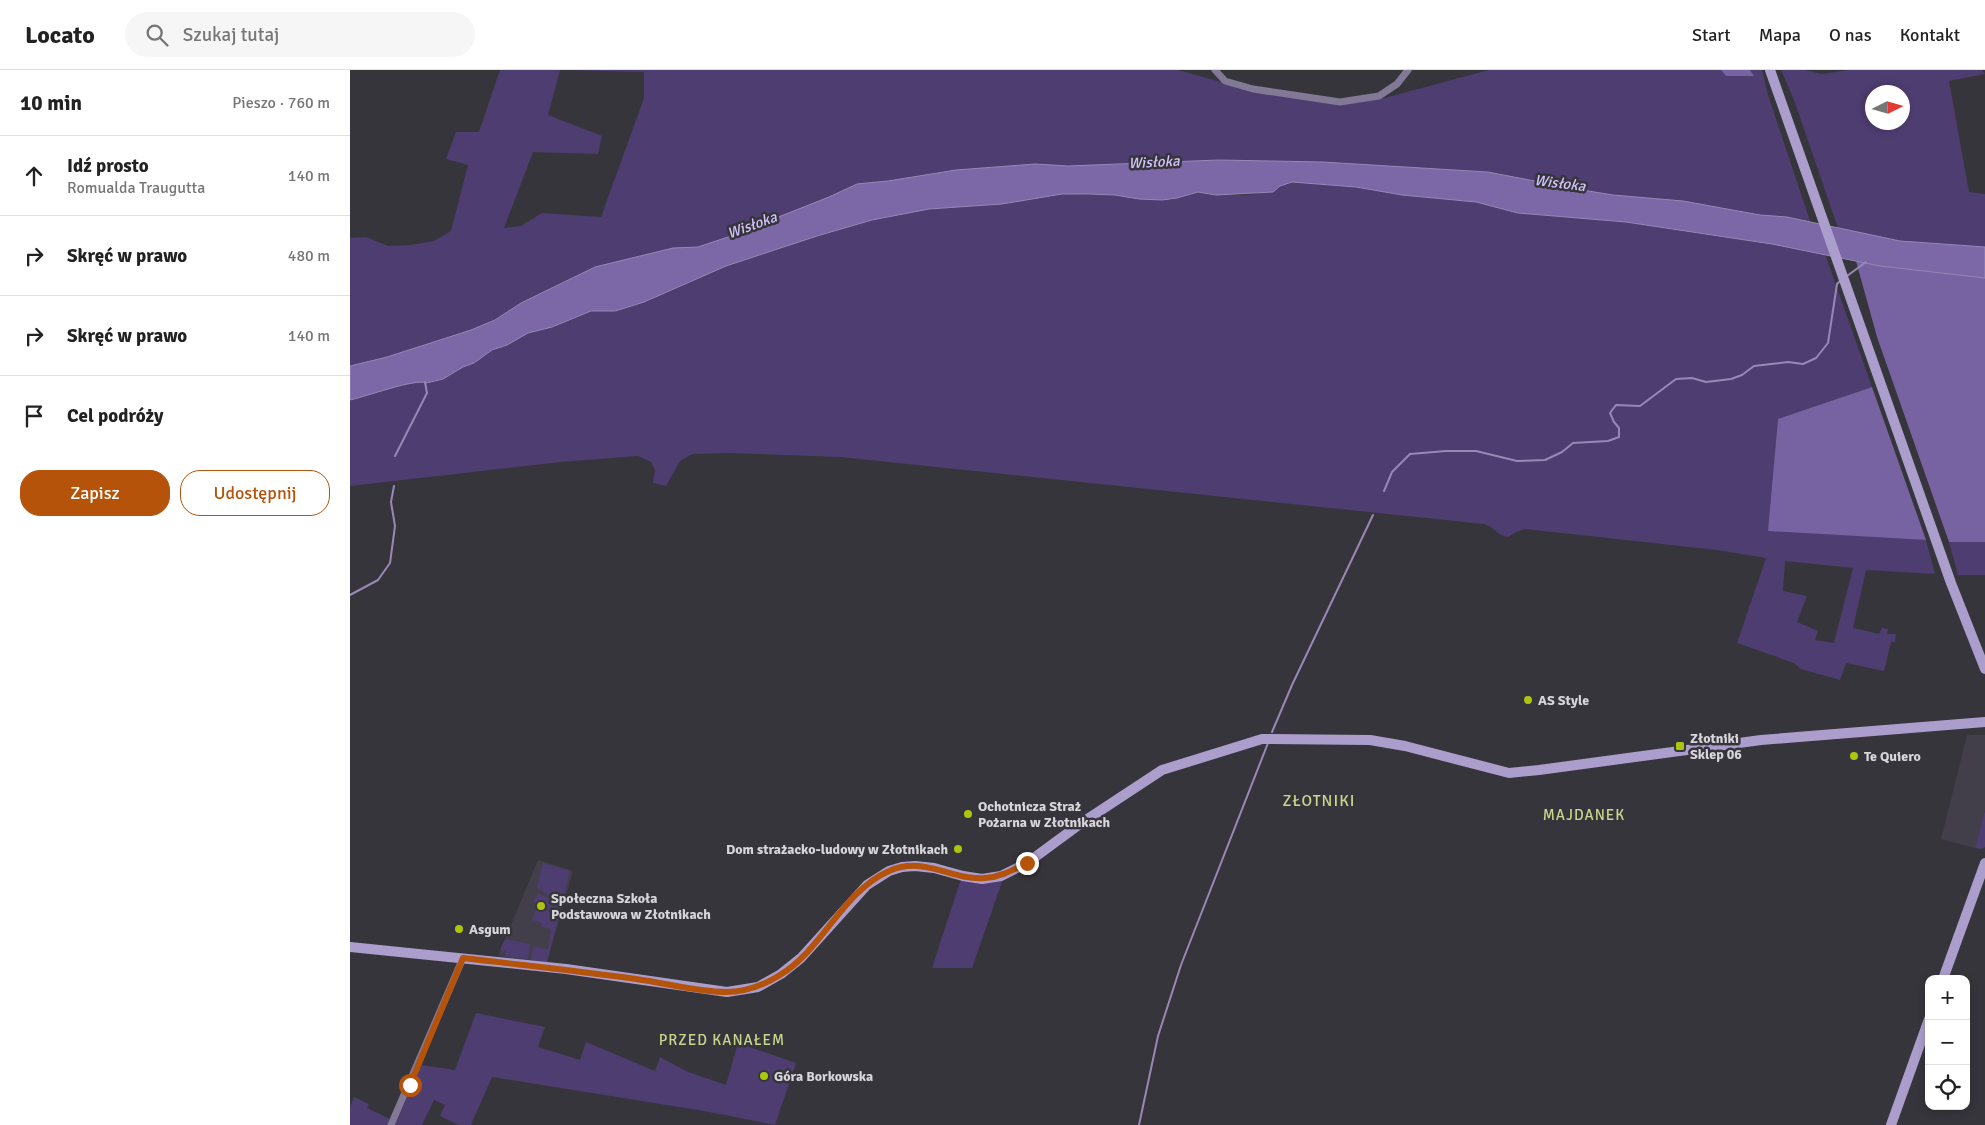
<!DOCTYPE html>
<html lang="pl">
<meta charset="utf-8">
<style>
:root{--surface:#fff;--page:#f6f6f6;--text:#222;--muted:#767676;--line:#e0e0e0;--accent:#b45309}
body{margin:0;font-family:Signika,sans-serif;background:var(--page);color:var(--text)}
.controls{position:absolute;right:15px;bottom:15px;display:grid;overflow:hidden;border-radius:10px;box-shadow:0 2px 8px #0003}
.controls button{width:45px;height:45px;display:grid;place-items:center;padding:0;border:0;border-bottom:1px solid var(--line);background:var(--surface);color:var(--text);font:25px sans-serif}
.compass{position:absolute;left:1515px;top:15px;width:45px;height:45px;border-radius:50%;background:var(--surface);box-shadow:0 2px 8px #0003;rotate:85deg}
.stop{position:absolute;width:15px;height:15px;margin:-11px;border:4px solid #b45309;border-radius:50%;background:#fff}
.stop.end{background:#b45309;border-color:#fff;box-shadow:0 1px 5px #0008}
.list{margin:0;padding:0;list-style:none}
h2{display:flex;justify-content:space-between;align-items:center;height:65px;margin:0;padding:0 20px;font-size:21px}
h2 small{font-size:16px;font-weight:400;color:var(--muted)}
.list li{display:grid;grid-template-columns:32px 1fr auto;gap:15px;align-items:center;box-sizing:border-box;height:80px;padding:0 20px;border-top:1px solid var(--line)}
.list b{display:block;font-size:19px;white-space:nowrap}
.list p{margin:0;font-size:16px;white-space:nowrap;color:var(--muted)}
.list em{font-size:16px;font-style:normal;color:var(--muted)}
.actions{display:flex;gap:10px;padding:15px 20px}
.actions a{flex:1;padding:11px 0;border:1px solid var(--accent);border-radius:20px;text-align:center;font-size:18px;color:var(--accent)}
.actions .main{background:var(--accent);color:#fff}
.icon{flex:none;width:28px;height:28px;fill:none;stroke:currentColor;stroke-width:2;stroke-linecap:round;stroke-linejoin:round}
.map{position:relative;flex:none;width:1635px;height:1055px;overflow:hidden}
header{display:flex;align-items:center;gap:30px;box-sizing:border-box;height:70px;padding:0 25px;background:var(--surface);border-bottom:1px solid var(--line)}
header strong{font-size:24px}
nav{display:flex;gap:28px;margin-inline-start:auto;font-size:18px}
.search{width:350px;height:45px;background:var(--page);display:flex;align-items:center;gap:12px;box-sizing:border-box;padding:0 18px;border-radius:28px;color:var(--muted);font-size:19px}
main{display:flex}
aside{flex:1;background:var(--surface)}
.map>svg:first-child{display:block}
.built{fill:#423f4b}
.green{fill:#4e3d70;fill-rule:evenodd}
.forest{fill:#7762a2}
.water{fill:#7c67a7;stroke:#9788b6}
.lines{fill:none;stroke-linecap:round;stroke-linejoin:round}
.stream{stroke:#9788b6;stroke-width:2}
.street{stroke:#817996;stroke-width:7}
.secondary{stroke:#ab9ecc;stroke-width:10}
.route{stroke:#b45309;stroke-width:6}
.poi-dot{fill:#adc60d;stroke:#37353c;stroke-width:2}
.labels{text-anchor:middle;stroke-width:5;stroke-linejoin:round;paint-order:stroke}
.poi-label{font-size:14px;font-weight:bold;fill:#d6d5da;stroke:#37353c;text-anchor:start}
.water-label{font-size:15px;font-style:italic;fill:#d3c3fa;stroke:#37353c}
.neighbourhood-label{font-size:15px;letter-spacing:1px;fill:#c7d78c;stroke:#37353c}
.quarter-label{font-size:16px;letter-spacing:1px;fill:#c7d78c;stroke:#37353c}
</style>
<header>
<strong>Locato</strong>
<div class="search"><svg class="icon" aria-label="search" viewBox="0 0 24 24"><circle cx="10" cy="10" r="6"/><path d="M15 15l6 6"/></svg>Szukaj tutaj</div>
<nav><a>Start</a><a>Mapa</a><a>O nas</a><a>Kontakt</a></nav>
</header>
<main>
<aside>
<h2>10 min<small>Pieszo · 760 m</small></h2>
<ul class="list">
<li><svg class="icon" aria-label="ahead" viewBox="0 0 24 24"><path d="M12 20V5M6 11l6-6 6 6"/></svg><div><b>Idź prosto</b><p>Romualda Traugutta</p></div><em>140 m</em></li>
<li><svg class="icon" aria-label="right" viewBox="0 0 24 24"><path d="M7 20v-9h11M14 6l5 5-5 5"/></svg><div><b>Skręć w prawo</b></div><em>480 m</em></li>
<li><svg class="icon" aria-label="right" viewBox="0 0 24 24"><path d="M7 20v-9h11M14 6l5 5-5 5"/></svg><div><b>Skręć w prawo</b></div><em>140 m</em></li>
<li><svg class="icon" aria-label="arrive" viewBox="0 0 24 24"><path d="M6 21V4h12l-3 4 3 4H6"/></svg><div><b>Cel podróży</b></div></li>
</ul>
<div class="actions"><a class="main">Zapisz</a><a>Udostępnij</a></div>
</aside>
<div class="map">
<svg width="1635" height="1055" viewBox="0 0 1635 1055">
<rect width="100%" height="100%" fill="#37353c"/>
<!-- built -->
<g class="built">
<path d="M 1617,665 L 1635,665 L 1635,740 L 1625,778 L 1591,769 Z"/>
<path d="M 188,790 L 223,801 L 197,892 L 148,886 Z"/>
</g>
<!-- green -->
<g class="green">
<path d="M 150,0 L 828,0 L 896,19 L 990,32 L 1027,30 L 1139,0 L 1371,0 L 1376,6 L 1403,5 L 1400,0 L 1412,0 L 1418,25 L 1460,151 L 1410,145 L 1333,131 L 1263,125 L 1226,119 L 1138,102 L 972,92 L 868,90 L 718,96 L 685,94 L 606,100 L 538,111 L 507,114 L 479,127 L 378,167 L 348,177 L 323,178 L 245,197 L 171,233 L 145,250 L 121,260 L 37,287 L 0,296 L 0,168 L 16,167 L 38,176 L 61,175 L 84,171 L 101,161 L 118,95 L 96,89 L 106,62 L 129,62 ZM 210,0 L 294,2 L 294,28 L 251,147 L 192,143 L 171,156 L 154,158 L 183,82 L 248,84 L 252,66 L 198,45 Z"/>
<path d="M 1431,0 L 1455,0 L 1472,4 L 1498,0 L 1632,0 L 1635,4 L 1599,11 L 1619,122 L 1635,124 L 1635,177 L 1550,171 L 1488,158 L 1444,30 ZM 1522,22 L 1552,22 L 1552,52 L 1522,52 Z"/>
<path d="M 942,112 L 1006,117 L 1052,125 L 1126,132 L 1168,143 L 1276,152 L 1422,174 L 1475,184 L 1522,317 L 1428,350 L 1419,460 L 1576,470 L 1585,504 L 1516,500 L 1503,558 L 1529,564 L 1532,558 L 1538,559 L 1537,564 L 1546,564 L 1545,572 L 1541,572 L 1534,601 L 1496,593 L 1490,610 L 1451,599 L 1444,593 L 1387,573 L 1416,488 L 1367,480 L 1175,459 L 1166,462 L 1158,467 C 1148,466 1146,458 1134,454 L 490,387 L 381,383 L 342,384 L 330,391 L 316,416 L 303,413 L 305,400 L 301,392 L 288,386 L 211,392 L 0,416 L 0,330 C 14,327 67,308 76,313 L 93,309 L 113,297 L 124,293 L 142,280 L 157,275 L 178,263 L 202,257 L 241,241 L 265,241 L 294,232 L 376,196 L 467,166 L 522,150 L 579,139 L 652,134 L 712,124 L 765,125 L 789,129 L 827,128 L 848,122 L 866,125 L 895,125 L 923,122 L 930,116 ZM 1435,491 L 1503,498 L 1484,573 L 1465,570 L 1468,561 L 1447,552 L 1457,526 L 1433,521 Z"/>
<path d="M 1599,472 L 1635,472 L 1635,505 L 1608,505 Z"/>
<path d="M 1635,740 L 1635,777 L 1631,779 L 1625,778 Z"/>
<path d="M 193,793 L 220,801 L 197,892 L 181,890 L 183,877 L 198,879 L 201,860 L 198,858 L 192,857 L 190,852 L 182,850 L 187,836 L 201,842 L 206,831 C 199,826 195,822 187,818 Z"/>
<path d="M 611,809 L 653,809 L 622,898 L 582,898 Z"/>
<path d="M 188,823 L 204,831 L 200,840 L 183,832 Z"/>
<path d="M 155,869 L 180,874 L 178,889 L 155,887 L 156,881 L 150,880 Z"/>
<path d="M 126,943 L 195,957 L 188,977 L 230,990 L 236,972 L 305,1001 L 310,987 L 338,1002 L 376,1015 L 388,973 L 446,993 L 425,1055 L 354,1041 L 142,1007 L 121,1055 L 109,1055 L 90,1046 L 95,1035 L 84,1030 L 72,1055 L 45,1055 L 71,995 L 105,1000 Z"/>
<path d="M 4,1027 L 19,1034 L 17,1038 L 40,1049 L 37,1055 L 0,1055 L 0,1037 Z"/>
</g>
<!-- forest -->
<g class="forest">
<path d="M 1371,0 L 1400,0 L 1404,6 L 1376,6 Z"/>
<path d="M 1506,191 L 1530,196 L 1635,208 L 1635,472 L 1599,472 L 1527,267 Z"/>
<path d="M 1522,317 L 1576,470 L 1418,461 L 1428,349 Z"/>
</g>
<!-- water -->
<path class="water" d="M 868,90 L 972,92 L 1138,102 L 1226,119 L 1263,125 L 1333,131 L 1410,145 L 1437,147 L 1550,171 L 1635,177 L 1635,208 L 1530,196 L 1422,174 L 1276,152 L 1168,143 L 1126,132 L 1052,125 L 1006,117 L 942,112 L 930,116 L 923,122 L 866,125 L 848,122 L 827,128 L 812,130 L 789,129 L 765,125 L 738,124 L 712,124 L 652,134 L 579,139 L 522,150 L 467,166 L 376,196 L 294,232 L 265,241 L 241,241 L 202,257 L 178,263 L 157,275 L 142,280 L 124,293 L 113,297 L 93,309 L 76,313 C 66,308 15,327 0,330 L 0,296 L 37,287 L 121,260 L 145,250 L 171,233 L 245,197 L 323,178 L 348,177 L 378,167 L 479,127 L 507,114 L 538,111 L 606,100 L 685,94 L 718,96 Z"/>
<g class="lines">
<!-- stream -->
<g class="stream">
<path d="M 1497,206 L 1516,192"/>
<path d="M 45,386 L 77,323 L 75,312"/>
<path d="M 1034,421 L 1042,402 L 1060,384 L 1096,381 L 1126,381 L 1167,391 L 1195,390 L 1212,382 L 1223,373 L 1258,371 L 1269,367 L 1269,358 L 1264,352 L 1260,343 L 1266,335 L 1290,336 L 1326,309 L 1342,308 L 1356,312 L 1381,309 L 1392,305 L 1404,296 L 1438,292 L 1453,294 L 1466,288 L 1478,273 L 1487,214 L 1491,210"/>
<path d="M 0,525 L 28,510 L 40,493 L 45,456 L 41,432 L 44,416"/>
<path d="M 922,662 L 942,615 L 1023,445"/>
<path d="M 789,1055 L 808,966 L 831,895 L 918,673"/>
</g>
<!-- street -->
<g class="street">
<path d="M 865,0 L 875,11 L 903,19 L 990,32 L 1029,26 L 1047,14 L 1058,0"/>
<path d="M 41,1055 L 113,888"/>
</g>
<!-- secondary -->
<g class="secondary">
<path d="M 1420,0 L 1601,513 L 1635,599"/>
<path d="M 0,877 L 216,899 L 377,922 L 408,917 L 431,904 L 451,888 L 517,815 L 539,801 L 552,797 L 565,796 L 584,798 L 613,806 L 632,809 L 651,806 L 677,793 L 730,754 L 812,700 L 912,669 L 1020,670 L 1055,676 L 1159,703 L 1189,700 L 1411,670 L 1635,652"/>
<path d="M 1593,909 L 1635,793"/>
<path d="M 1541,1055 L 1579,949"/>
</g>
</g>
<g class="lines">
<!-- route -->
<path class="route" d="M 60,1015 L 113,888 C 171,895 229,901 286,909 C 316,913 346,922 376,922 C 395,922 414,915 430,905 C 473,879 492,822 539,801 C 575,785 601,811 635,808 C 651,807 663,800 677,793"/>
</g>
<!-- markers -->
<g class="poi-dot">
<circle cx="1178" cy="630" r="5"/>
<rect x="1325" y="671" width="10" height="10" rx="2.5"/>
<circle cx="1504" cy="686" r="5"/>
<circle cx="618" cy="744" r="5"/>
<circle cx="608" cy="779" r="5"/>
<circle cx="191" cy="836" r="5"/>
<circle cx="109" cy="859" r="5"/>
<circle cx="414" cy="1006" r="5"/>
</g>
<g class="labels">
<!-- poi labels -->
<g class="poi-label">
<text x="1188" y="635">AS Style</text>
<text x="1340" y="673">Złotniki<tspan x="1340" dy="16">Sklep 06</tspan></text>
<text x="1514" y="691">Te Quiero</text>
<text x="628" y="741">Ochotnicza Straż<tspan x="628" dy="16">Pożarna w Złotnikach</tspan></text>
<text x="598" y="784" text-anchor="end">Dom strażacko-ludowy w Złotnikach</text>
<text x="201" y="833">Społeczna Szkoła<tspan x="201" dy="16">Podstawowa w Złotnikach</tspan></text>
<text x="119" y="864">Asgum</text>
<text x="424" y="1011">Góra Borkowska</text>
</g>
<!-- water labels -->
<g class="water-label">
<text transform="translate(804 92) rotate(-3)" y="5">Wisłoka</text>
<text transform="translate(1210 113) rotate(7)" y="5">Wisłoka</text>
<text transform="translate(402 155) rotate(-20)" y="5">Wisłoka</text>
</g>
<!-- neighbourhood labels -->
<g class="neighbourhood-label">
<text x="1234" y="750">MAJDANEK</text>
<text x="372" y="975">PRZED KANAŁEM</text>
</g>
<!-- quarter labels -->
<g class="quarter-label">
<text x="969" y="736">ZŁOTNIKI</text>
</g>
</g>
</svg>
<div class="controls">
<button>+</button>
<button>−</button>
<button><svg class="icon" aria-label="locate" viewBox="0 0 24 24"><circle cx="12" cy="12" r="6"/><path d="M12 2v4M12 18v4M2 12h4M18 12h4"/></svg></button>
</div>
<svg class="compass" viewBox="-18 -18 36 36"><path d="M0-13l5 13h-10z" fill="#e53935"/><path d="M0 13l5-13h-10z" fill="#767676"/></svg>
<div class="stop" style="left:60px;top:1015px"></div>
<div class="stop end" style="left:677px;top:793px"></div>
</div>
</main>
